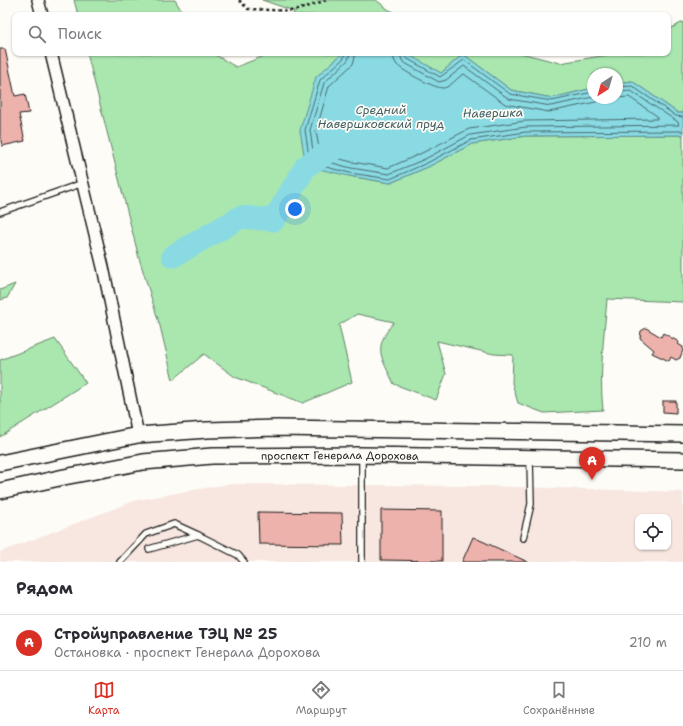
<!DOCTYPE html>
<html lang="ru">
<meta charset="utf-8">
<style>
:root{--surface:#fff;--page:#f7f7f7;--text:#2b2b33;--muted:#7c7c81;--line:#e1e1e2;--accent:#d93025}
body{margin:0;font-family:"Shantell Sans",sans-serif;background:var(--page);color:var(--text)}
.controls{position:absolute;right:12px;bottom:12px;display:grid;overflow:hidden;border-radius:8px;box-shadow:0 1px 3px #0004}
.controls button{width:36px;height:36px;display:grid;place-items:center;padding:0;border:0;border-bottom:1px solid var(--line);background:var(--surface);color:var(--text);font:20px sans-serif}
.compass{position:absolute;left:587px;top:68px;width:36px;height:36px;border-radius:50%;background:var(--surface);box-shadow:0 1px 3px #0004;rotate:217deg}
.you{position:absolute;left:295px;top:209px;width:14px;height:14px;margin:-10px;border:3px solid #fff;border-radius:50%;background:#1a73e8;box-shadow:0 0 0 6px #1a73e833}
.badge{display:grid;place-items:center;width:26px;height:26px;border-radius:50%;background:var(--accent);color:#fff;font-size:13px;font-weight:700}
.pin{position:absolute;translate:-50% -33px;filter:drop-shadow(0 1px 2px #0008)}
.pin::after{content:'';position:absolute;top:21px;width:14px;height:12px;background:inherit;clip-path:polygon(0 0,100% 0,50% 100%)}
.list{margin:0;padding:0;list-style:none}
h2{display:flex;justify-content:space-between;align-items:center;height:52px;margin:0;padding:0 16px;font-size:17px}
h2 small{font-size:13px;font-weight:400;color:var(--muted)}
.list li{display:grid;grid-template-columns:26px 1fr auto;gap:12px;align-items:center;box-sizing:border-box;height:56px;padding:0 16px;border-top:1px solid var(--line)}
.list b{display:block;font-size:15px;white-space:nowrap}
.list p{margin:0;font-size:13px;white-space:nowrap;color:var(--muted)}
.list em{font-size:13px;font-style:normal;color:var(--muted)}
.icon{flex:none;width:22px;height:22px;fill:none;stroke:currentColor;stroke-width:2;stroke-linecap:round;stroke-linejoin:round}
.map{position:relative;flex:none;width:683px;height:562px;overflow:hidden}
.search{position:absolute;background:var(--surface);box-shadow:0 1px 3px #0004;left:12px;right:12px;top:12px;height:44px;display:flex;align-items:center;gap:10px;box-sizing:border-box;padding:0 14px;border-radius:8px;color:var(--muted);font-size:15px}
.sheet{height:108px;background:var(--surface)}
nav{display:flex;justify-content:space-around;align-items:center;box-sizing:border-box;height:56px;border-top:1px solid var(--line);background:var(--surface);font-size:11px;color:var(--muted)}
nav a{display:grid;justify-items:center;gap:2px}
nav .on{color:var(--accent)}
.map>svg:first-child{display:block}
.built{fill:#f8e6e0;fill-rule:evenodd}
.green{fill:#a9e7af;stroke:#628266}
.water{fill:#89dae3;stroke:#5d8e93}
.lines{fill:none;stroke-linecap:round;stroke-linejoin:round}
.shore{stroke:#48686c;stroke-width:1}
.river{stroke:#89dae3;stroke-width:23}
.building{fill:#edb2ab;stroke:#1c1c1c}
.lane-casing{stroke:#1c1c1c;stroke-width:8}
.street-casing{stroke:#1c1c1c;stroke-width:14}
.secondary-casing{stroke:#1c1c1c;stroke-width:18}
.path{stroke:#1c1c1c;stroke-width:2.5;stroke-dasharray:3 3;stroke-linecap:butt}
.lane{stroke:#fdfcf7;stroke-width:5.5}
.street{stroke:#fdfcf7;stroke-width:11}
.secondary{stroke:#fdfcf7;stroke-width:15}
.labels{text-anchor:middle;stroke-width:3.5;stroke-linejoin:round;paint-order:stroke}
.street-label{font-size:11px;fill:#1c1c1c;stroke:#fdfcf7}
.water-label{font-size:12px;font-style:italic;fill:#425e62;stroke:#fdfcf7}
</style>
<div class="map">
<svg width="683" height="562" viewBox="0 0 683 562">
<rect width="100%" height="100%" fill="#fdfcf7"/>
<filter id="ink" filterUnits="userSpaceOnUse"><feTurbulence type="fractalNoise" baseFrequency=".025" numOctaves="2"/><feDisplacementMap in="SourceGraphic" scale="8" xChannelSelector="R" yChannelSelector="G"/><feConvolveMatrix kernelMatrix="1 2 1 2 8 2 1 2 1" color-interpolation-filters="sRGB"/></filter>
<g filter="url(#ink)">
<!-- built -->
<path class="built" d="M 228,484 L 486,486 L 683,492 L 683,562 L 0,562 L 0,552 L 137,500 ZM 638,517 L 668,517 L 668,547 L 638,547 Z"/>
<!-- green -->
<g class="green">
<path d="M 74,0 L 175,0 L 184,15 L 78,15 Z"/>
<path d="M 262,0 L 376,0 L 389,10 L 402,15 L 293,15 L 294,11 Z"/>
<path d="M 683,22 L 683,113 L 678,113 L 632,81 L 617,83 L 617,74 L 593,74 L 593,88 L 552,98 L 511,90 L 463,54 L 441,73 L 403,53 L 521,53 L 560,63 L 619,53 L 668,53 L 668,30 Z"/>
<path d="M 87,53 L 212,53 L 236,67 L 272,53 L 343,53 L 316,77 L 349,176 L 390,183 L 428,167 L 472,144 L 526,136 L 683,135 L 683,302 L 607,299 C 604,336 599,373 603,410 L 544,413 L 518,403 L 512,383 L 513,355 L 494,354 L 437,341 L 446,374 L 436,400 L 394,384 C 381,356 372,349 394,322 L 357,314 L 339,325 L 352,382 L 303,403 L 235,377 L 204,354 L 173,380 L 160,326 L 139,258 Z"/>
<path d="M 15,284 L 7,298 L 0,300 L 0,290 Z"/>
<path d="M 55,339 L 86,383 L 0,437 L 0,360 Z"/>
</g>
<!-- water -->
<path class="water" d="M 343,53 L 406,53 L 441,73 L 463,54 L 511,90 L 552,98 L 593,88 L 593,98 L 617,98 L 617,83 L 632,81 L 678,113 L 683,113 L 683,135 L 526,136 L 472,144 L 428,167 L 390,183 L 349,176 L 306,166 L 300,130 L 316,77 Z"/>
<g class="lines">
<!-- shore -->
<g class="shore">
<path d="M 345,53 L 344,58 L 320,80 L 305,130 L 310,163 L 350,173 L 390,179 L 427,163 L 471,140 L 526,132 L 683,131"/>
<path d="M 350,53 L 348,60 L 324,83 L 310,130 L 314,158 L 351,168 L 389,174 L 425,159 L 470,135 L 526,127 L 679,125 L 678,122 L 631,91 L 617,92"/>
<path d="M 356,53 L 353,64 L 329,86 L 316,131 L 320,154 L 352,162 L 388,168 L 422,153 L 469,129 L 525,121 L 657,119 L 657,116 L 629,97 L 616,98"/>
<path d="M 393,53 C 393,57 394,61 397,65 C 403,71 435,89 444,88 C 452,86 457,77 464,74 L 505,104 L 549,112 L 596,102 L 603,98"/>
<path d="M 399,53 L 403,62 L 439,82 L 446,80 L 464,66 L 509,99 L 551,106 L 593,97"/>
<path d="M 404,53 L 406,58 L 440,77 L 464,60 L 510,94 L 552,101 L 593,92"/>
<path d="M 617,87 L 632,86 L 676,116 L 683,117"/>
</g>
<!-- river -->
<path class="river" d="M 173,256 L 241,217 L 274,220 L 306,166 L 332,150"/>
</g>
<!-- building -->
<g class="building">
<path d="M 0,49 L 5,49 L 15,96 L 25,94 L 29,113 L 19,114 L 25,141 L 2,146 L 0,136 Z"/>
<path d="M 646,328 L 661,337 L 663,333 L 679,342 L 678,344 L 683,347 L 683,350 L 680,358 L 676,360 L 671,357 L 669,361 L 652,353 L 654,350 L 640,338 L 641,331 Z"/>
<path d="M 663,401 L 676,401 L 676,413 L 663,412 Z"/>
<path d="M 381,510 L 442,511 L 442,561 L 381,560 Z"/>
<path d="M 258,512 L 342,513 L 343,545 L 259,544 Z"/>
<path d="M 473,537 L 528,562 L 462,562 Z"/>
</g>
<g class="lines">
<!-- lane casing -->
<g class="lane-casing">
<g id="lane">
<path d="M 0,212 L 83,183"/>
<path d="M 362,455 L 362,562"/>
<path d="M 523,538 L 531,504 L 530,459"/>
<path d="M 149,549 L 198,535 L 238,555 L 244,562"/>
<path d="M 120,562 L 146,534 L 174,524 L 198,535"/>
</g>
</g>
<!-- street casing -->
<g class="street-casing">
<g id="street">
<path d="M 38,0 L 42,15"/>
<path d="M 51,53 L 103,267 L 138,435"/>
</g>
</g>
<!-- secondary casing -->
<g class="secondary-casing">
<g id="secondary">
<path d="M 0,463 L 138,435 L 207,430 L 277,428 L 683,434"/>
<path id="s1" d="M 0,491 L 64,477 L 143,462 L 212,456 L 362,455 L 683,460"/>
</g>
</g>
<!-- path -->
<path class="path" d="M 239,0 L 248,9 L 294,11 L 327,0"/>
<!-- lane -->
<use href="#lane" class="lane"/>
<!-- street -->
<use href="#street" class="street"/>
<!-- secondary -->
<use href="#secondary" class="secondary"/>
</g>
</g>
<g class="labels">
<!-- street labels -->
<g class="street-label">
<text dy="4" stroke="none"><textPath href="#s1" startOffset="343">проспект Генерала Дорохова</textPath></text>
</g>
<!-- water labels -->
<g class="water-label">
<text x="381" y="114">Средний<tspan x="381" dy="14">Навершковский пруд</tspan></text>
<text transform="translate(493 113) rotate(-1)" y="4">Навершка</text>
</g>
</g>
</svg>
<div class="controls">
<button><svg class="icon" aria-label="locate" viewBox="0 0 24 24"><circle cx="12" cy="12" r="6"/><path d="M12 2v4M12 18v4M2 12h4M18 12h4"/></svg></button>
</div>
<svg class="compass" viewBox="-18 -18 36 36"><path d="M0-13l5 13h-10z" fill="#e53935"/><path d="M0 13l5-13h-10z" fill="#7c7c81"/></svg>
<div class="you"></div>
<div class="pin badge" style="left:592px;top:480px">A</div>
<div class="search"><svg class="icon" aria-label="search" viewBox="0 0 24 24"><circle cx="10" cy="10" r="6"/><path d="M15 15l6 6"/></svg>Поиск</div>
</div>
<section class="sheet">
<h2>Рядом<small></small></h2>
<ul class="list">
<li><span class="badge">A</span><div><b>Стройуправление ТЭЦ № 25</b><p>Остановка · проспект Генерала Дорохова</p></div><em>210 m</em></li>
</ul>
</section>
<nav>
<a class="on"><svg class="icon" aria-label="map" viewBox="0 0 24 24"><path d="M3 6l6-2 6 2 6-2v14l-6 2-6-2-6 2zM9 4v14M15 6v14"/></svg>Карта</a>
<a><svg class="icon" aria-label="directions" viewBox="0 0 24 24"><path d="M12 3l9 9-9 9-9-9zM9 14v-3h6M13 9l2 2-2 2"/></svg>Маршрут</a>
<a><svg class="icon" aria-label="saved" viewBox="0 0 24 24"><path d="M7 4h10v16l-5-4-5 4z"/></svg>Сохранённые</a>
</nav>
